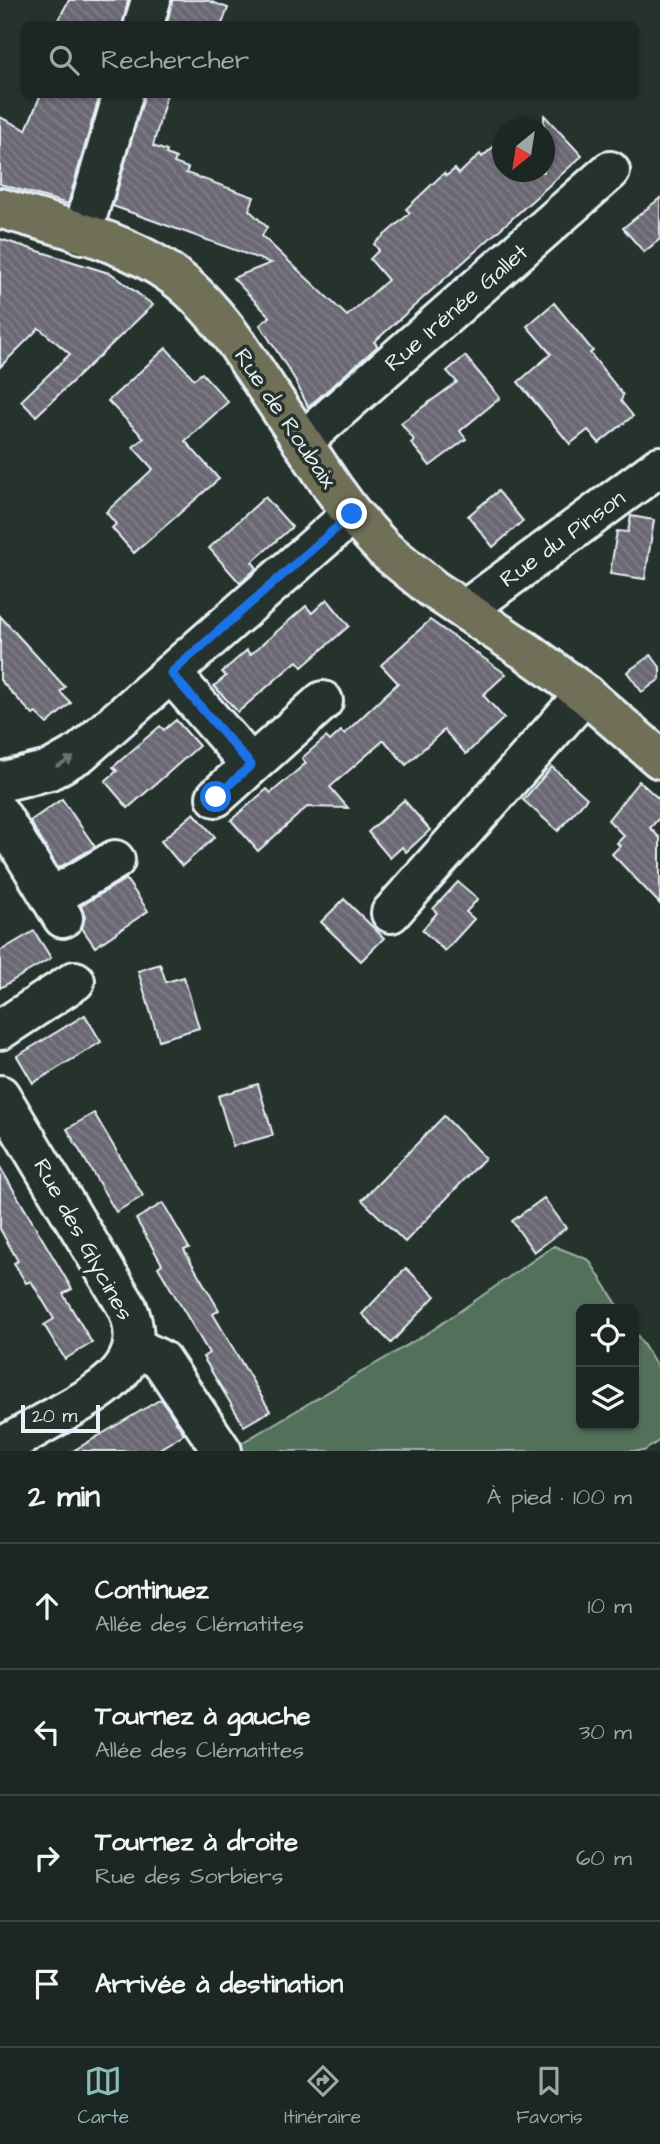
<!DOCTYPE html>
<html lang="fr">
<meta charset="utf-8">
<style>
:root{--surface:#1c2622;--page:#252e2a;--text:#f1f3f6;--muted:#a0a5a5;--line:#3a4340;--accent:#8bbbb9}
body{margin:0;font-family:"Architects Daughter",sans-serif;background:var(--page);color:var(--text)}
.controls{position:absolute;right:21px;bottom:21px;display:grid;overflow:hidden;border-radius:10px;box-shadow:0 2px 5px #0004}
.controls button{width:63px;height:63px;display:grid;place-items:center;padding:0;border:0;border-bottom:2px solid var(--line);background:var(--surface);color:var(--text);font:35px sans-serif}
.compass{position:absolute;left:492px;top:119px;width:63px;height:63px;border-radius:50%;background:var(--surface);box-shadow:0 2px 5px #0004;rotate:210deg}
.scale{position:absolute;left:21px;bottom:18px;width:79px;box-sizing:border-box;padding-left:7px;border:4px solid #e8f1f8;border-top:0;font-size:19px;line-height:24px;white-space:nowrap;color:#e8f1f8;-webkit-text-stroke:5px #26332d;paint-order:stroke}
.stop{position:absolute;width:21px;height:21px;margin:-16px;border:5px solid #1a73e8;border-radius:50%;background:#fff}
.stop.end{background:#1a73e8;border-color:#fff;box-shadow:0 2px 7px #0008}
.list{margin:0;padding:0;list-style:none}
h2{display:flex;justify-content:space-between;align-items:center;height:91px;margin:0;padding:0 28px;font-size:30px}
h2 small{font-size:23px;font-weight:400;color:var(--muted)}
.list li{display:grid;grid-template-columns:46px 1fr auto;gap:21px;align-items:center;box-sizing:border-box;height:126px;padding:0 28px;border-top:2px solid var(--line)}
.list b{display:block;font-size:26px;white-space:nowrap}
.list p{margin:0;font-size:23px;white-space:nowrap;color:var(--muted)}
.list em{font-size:23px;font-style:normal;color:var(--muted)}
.icon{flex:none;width:38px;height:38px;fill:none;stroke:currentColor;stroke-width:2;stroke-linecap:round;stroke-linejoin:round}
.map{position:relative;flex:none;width:660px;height:1451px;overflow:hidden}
.search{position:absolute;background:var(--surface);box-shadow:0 2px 5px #0004;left:21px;right:21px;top:21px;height:77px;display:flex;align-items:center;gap:18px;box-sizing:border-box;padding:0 24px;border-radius:10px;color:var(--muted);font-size:26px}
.sheet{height:595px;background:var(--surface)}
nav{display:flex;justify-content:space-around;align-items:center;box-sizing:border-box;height:98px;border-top:2px solid var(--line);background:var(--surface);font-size:19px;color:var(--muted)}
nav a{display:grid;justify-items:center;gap:4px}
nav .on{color:var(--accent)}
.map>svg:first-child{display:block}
.green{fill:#52715a;stroke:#9db1a9;stroke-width:2}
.building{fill:url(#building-back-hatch);stroke:#e8f1f8;stroke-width:2}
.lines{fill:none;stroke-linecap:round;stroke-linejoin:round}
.minor-casing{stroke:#e8f1f8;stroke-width:44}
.major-casing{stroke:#e8f1f8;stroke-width:44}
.minor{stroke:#26332d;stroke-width:38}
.major{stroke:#706f59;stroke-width:38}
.oneway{fill:#6a7674}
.route{stroke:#1a73e8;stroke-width:9}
.labels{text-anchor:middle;stroke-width:7;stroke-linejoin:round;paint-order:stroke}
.street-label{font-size:23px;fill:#e8f1f8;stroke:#26332d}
</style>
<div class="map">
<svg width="660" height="1451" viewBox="0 0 660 1451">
<defs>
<pattern id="building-back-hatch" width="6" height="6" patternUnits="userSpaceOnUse" patternTransform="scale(1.75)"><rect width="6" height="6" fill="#6b6873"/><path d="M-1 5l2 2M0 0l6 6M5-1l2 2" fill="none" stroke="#807e88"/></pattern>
</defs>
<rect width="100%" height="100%" fill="#26332d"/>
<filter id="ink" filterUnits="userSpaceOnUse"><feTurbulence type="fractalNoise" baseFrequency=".0143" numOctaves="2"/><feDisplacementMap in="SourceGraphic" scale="14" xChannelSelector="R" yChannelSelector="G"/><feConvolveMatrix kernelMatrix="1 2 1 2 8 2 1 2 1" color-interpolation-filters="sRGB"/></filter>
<g filter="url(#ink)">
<!-- green -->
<path class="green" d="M 554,1246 L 589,1260 L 620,1309 L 581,1309 L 581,1425 L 634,1425 L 634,1330 L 660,1371 L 660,1440 L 644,1451 L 228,1451 L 431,1331 Z"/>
<!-- building -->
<g class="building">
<path d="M 69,0 L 128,0 L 123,24 L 56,24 Z"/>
<path d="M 172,0 L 207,0 L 228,8 L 222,24 L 167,24 Z"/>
<path d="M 41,94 L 100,94 L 68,204 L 0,184 L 0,117 L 26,130 Z"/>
<path d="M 144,94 L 167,94 L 153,146 L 167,151 L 166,154 L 176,158 L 174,163 L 188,168 L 186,173 L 254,197 L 249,210 L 267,227 L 262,236 L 347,316 L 388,280 L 370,259 L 379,250 L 374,244 L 410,213 L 406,209 L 444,173 L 446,176 L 455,169 L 459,174 L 480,154 L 482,157 L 502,139 L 502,172 L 544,172 L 544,115 L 582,156 L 374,342 L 378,346 L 308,407 L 294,378 L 260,325 L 270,317 L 233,278 L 271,263 L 113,206 Z"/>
<path d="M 660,198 L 660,239 L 644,252 L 623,228 Z"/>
<path d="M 0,239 L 112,274 L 153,305 L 36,416 L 21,401 L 70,354 L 39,328 L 0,367 Z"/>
<path d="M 554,303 L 593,351 L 590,353 L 623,395 L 621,401 L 633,416 L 599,443 L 588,430 L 570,444 L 518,382 L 551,354 L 527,326 Z"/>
<path d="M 166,348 L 194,379 L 202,373 L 228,402 L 185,441 L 219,479 L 134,553 L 112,528 L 116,524 L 106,512 L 153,469 L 133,447 L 144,438 L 108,401 Z"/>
<path d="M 465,356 L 500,398 L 460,431 L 466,439 L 430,466 L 411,443 L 414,440 L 401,423 L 457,382 L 447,371 Z"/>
<path d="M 498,491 L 523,521 L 493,547 L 468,516 Z"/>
<path d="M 265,497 L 292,527 L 252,562 L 257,568 L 240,583 L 209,548 Z"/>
<path d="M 631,516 L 654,520 L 645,579 L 610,574 L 617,531 L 628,532 Z"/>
<path d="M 327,599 L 349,626 L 302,667 L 297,661 L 238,712 L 214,686 L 226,676 L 222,672 L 247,650 L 250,655 L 306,606 L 312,613 Z"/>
<path d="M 0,616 L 65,687 L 60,692 L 71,703 L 47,724 L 36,713 L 33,715 L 0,680 Z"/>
<path d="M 430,620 L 506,674 L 483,695 L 504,718 L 466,754 L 444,730 L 406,765 L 384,740 L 330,787 L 348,808 L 307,807 L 258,851 L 231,820 L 267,789 L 271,793 L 306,763 L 302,758 L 326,737 L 330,741 L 341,731 L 344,734 L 398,683 L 381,665 Z"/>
<path d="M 651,655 L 660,667 L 660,679 L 642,692 L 627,672 Z"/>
<path d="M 176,720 L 199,746 L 128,808 L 105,781 L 117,771 L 113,767 L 160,726 L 164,730 Z"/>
<path d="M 552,767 L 587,798 L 558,831 L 523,800 Z"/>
<path d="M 639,781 L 660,800 L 660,817 L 650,828 L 660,838 L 660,904 L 612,854 L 620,846 L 617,843 L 624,836 L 608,820 Z"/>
<path d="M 62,799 L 95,847 L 58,868 L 30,821 Z"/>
<path d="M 404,800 L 430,830 L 406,852 L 402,847 L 390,858 L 368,832 Z"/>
<path d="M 194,813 L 215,837 L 182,866 L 161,841 Z"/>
<path d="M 126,879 L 148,911 L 95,947 L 82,928 L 85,917 L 81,906 Z"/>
<path d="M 458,882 L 478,899 L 466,912 L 474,919 L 445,951 L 422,930 L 437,913 L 433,909 Z"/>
<path d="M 344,899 L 384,938 L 361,961 L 321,922 Z"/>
<path d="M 34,931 L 51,958 L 0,988 L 0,951 Z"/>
<path d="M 160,964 L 166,982 L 184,977 L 199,1028 L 159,1040 L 138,971 Z"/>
<path d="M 85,1015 L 101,1042 L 33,1083 L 17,1056 Z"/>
<path d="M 258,1084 L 273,1135 L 233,1146 L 218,1096 Z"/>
<path d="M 94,1113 L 143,1196 L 116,1212 L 67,1129 Z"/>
<path d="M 444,1116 L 485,1158 L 405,1242 L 362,1200 Z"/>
<path d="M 0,1167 L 72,1289 L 63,1294 L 92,1343 L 65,1359 L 44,1325 L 54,1319 L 31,1281 L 26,1283 L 14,1263 L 18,1261 L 0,1229 Z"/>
<path d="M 544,1198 L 566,1228 L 534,1252 L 512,1221 Z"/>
<path d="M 163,1203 L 189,1248 L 184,1250 L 219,1310 L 213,1314 L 270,1411 L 244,1426 L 203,1357 L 209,1353 L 158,1267 L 162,1264 L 136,1219 Z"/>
<path d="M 406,1268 L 435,1296 L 391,1343 L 362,1314 Z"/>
<path d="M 161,1399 L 184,1434 L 156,1451 L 73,1451 Z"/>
</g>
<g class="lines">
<!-- minor casing -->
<g class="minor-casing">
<g id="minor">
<path d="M 144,24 L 151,0"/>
<path d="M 82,234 L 123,94"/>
<path d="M 302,442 L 610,171"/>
<path d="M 465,610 L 660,466"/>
<path d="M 171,673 L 251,765"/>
<path d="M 0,782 L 50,770 L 80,753 L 352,514"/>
<path d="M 216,797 L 323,701"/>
<path d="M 0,814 L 63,918"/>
<path d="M 51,898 L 115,860"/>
<path d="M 391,913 L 585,694"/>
<path d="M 0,1030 L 75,981"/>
<path d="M 0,1095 L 127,1307 C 151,1364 105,1389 62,1413 C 41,1425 21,1436 0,1448"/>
<path d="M 133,1346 L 161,1360 L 222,1451"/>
</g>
</g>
<!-- major casing -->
<g class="major-casing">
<path id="major" d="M 0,208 C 58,226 125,240 175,277 C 199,295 219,319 237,344 L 333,488 L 352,514 L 384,549 L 433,589 L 529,653 L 585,694 L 660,759"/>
</g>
<!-- minor -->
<use href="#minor" class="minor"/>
<!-- major -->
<use href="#major" class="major"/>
</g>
<!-- one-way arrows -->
<defs><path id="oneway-solid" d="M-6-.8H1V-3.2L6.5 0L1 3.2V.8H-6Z" transform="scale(1.75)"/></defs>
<use class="oneway" href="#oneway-solid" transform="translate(65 762) rotate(-29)"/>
</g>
<g class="lines" filter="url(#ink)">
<!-- route -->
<path class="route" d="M 216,797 L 251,765 L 171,673 L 352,514"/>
</g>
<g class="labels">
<!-- street labels -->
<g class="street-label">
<text transform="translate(456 307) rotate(-41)" y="8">Rue Irénée Gallet</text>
<text transform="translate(286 418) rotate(56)" y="8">Rue de Roubaix</text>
<text transform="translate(562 538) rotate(-36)" y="8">Rue du Pinson</text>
<text transform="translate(84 1239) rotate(61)" y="8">Rue des Glycines</text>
</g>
</g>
</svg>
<div class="controls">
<button><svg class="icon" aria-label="locate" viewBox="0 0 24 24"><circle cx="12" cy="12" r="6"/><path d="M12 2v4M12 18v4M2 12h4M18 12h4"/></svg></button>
<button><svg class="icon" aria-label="layers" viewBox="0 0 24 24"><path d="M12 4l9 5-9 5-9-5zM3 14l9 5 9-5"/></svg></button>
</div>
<svg class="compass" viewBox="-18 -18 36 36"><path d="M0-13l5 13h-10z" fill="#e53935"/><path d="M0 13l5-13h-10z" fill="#a0a5a5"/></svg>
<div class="scale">20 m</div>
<div class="stop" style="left:216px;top:797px"></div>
<div class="stop end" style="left:352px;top:514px"></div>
<div class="search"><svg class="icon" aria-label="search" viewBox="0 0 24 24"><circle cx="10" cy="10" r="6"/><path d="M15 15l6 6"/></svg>Rechercher</div>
</div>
<section class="sheet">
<h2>2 min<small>À pied · 100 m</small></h2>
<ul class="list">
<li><svg class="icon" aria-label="ahead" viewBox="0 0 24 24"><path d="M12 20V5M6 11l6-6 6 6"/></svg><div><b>Continuez</b><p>Allée des Clématites</p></div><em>10 m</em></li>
<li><svg class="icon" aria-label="left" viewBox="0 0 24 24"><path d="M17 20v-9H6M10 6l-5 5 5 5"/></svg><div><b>Tournez à gauche</b><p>Allée des Clématites</p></div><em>30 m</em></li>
<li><svg class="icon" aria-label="right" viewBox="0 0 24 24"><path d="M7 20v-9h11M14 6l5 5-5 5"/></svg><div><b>Tournez à droite</b><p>Rue des Sorbiers</p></div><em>60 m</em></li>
<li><svg class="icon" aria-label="arrive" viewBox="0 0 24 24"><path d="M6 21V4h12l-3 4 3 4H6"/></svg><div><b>Arrivée à destination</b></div></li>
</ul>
</section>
<nav>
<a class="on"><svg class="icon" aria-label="map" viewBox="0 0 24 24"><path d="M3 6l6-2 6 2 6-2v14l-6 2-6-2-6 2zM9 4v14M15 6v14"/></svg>Carte</a>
<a><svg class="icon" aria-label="directions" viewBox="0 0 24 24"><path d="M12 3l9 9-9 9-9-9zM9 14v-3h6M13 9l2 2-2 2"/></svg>Itinéraire</a>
<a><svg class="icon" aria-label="saved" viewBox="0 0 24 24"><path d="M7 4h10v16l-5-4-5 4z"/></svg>Favoris</a>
</nav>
